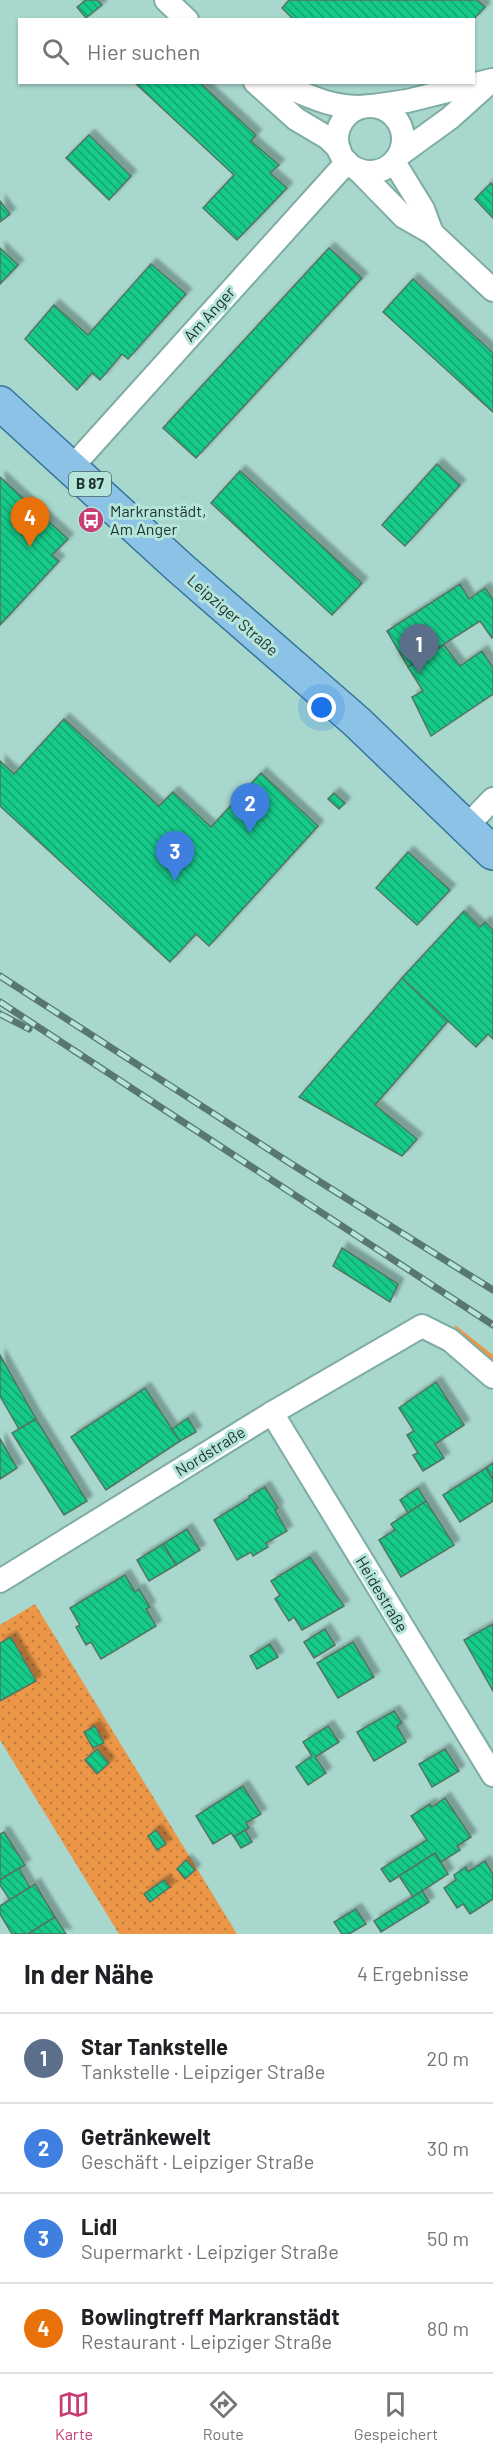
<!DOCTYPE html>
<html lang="de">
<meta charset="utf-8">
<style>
:root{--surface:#fff;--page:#f2f2f2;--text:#202124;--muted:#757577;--line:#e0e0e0;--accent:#c83d74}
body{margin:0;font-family:Barlow,sans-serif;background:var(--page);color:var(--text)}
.you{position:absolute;left:322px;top:708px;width:21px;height:21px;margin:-15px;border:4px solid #fff;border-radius:50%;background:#1a73e8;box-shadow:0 0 0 9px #1a73e833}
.badge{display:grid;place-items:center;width:39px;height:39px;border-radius:50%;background:var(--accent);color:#fff;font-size:20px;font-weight:700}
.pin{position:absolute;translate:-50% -50px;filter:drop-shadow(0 2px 3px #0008)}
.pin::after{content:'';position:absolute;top:32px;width:21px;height:18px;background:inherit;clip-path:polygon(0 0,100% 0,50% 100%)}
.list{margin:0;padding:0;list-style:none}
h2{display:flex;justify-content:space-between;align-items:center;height:78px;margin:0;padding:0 24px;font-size:26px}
h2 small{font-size:20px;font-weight:400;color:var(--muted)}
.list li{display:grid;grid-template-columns:39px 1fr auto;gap:18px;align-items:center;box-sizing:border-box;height:90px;padding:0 24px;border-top:2px solid var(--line)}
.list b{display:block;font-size:22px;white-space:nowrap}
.list p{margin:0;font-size:20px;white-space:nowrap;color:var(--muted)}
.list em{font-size:20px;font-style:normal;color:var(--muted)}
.icon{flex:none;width:33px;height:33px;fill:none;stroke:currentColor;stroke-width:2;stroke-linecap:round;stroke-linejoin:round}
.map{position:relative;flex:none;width:493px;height:1934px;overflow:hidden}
.search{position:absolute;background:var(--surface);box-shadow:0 2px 4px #0004;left:18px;right:18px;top:18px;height:66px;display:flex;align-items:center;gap:15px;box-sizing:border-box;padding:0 21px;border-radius:0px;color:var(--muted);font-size:22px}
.sheet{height:438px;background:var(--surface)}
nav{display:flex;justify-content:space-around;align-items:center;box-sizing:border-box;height:84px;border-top:2px solid var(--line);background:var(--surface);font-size:16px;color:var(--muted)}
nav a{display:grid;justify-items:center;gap:3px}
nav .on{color:var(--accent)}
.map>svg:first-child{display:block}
.grass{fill:#ec9748}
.garden{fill:url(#garden-dots)}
.building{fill:url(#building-back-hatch);stroke:#517562;stroke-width:1.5;filter:url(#shadow)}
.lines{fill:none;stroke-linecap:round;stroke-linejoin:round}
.minor-casing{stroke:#7fada4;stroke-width:26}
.primary-casing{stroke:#33759a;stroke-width:36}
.minor{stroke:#fff;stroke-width:22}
.primary{stroke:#8bc2e6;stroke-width:33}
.rail-casing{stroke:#597771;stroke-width:7}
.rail{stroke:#b4e4da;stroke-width:4.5;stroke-dasharray:14;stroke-linecap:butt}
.labels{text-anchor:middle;stroke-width:6;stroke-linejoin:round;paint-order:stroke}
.shield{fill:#b4e4da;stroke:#4b6761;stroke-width:1.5}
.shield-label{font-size:15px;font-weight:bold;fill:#1e312d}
.street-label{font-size:16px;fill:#1e312d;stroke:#b4e4da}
.poi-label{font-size:16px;fill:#1e312d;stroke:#b4e4da;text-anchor:start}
</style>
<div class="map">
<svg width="493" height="1934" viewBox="0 0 493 1934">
<defs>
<pattern id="garden-dots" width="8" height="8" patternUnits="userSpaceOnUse" patternTransform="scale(1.5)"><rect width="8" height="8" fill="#ec9748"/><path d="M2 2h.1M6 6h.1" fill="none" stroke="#bf7c3c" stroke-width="1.8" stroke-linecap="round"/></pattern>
<pattern id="building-back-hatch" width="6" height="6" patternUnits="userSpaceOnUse" patternTransform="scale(1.5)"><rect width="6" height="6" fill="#19ca89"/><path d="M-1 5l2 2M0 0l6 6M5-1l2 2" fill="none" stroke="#16a570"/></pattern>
<filter id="shadow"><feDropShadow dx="5.5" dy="-5.5" stdDeviation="1.5" flood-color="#0004"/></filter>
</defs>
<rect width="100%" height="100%" fill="#a8d7cd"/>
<!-- grass -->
<path class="grass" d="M 455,1325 L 493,1355 L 493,1364 L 454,1331 Z"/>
<!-- garden -->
<path class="garden" d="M 35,1604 L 237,1934 L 119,1934 L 0,1740 L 0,1625 Z"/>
<!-- building -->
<g class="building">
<path d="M 86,0 L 97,0 L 102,5 L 86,18 L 77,7 Z"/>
<path d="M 289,0 L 477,0 L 485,7 L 473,20 L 294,20 L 282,8 Z"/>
<path d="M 134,82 L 199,82 L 256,135 L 251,141 L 279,165 L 270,173 L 287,188 L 237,240 L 203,208 L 234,175 Z"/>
<path d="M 89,135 L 131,176 L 109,200 L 66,158 Z"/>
<path d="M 491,183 L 493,185 L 493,218 L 475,199 Z"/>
<path d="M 0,201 L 10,214 L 0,222 Z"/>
<path d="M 0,248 L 18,265 L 0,284 Z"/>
<path d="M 329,248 L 362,278 L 196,458 L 163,428 Z"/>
<path d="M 151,264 L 186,294 L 128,359 L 122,354 L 100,380 L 92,373 L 77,390 L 25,339 L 54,305 L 88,335 Z"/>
<path d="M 413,279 L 493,353 L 493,412 L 383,312 Z"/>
<path d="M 437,464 L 460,485 L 405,546 L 382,525 Z"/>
<path d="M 240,471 L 362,583 L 332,615 L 211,503 Z"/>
<path d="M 0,477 L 68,539 L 52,555 L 59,561 L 0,625 Z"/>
<path d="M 460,584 L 469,599 L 485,588 L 493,599 L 493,637 L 492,638 L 480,621 L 408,667 L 387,631 Z"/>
<path d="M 444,645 L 460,666 L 482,651 L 493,668 L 493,694 L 431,736 L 412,697 L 423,691 L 408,667 Z"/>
<path d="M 64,719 L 159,806 L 173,792 L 211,827 L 261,773 L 318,826 L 209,946 L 196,934 L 170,962 L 0,806 L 0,761 L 14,774 Z"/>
<path d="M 334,793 L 345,803 L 339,809 L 328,799 Z"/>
<path d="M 408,852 L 450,890 L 417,925 L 376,888 Z"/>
<path d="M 464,911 L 480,927 L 485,922 L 493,930 L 493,1039 L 488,1034 L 476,1047 L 402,978 Z"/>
<path d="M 402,978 L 448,1021 L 375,1105 L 417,1139 L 402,1156 L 299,1097 Z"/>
<path d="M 342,1248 L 398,1284 L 390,1302 L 333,1266 Z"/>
<path d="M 0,1355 L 36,1419 L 19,1429 L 0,1396 Z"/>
<path d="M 436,1382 L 464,1425 L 435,1444 L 444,1458 L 423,1471 L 413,1455 L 418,1453 L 407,1435 L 414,1431 L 399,1408 Z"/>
<path d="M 145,1388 L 180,1441 L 106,1490 L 71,1437 Z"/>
<path d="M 188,1418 L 196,1432 L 180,1441 L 172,1429 Z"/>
<path d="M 36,1419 L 87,1501 L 64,1515 L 12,1433 Z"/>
<path d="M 0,1439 L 17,1468 L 0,1479 Z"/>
<path d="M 493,1463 L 493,1480 L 486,1468 Z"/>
<path d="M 486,1468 L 493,1480 L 493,1501 L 460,1522 L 443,1495 Z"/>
<path d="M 265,1487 L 278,1508 L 275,1510 L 287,1531 L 266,1543 L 268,1547 L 253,1556 L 251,1552 L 237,1560 L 214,1520 L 250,1498 L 249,1496 Z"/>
<path d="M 418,1488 L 426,1501 L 408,1513 L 400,1500 Z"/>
<path d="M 426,1501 L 454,1545 L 401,1577 L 379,1540 L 395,1530 L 391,1524 Z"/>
<path d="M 187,1529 L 200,1550 L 176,1565 L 163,1544 Z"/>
<path d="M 163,1544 L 176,1565 L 149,1581 L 137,1560 Z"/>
<path d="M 310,1557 L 344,1606 L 302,1630 L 294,1617 L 289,1621 L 275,1599 L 280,1595 L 271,1581 Z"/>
<path d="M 125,1575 L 135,1592 L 139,1589 L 150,1607 L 146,1609 L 156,1626 L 101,1659 L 91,1642 L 86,1645 L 76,1627 L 80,1625 L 70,1608 Z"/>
<path d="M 493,1624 L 493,1691 L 464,1640 Z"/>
<path d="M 325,1629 L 335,1645 L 314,1658 L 304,1642 Z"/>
<path d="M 11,1637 L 36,1681 L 0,1701 L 0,1643 Z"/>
<path d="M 353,1642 L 374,1677 L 338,1698 L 317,1663 Z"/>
<path d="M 270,1644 L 278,1657 L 257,1669 L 250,1656 Z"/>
<path d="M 394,1711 L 402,1723 L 397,1726 L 406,1742 L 374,1761 L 357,1732 Z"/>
<path d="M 95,1726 L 104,1743 L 93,1748 L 84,1732 Z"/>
<path d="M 328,1726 L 339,1742 L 315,1757 L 326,1773 L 308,1785 L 296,1767 L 312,1756 L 303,1742 Z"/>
<path d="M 97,1749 L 109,1763 L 97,1774 L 85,1760 Z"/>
<path d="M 445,1749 L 459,1771 L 432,1787 L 419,1764 Z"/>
<path d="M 243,1786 L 261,1814 L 246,1823 L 249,1828 L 234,1837 L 231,1833 L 213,1844 L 196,1816 Z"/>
<path d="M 445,1798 L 471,1837 L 457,1846 L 460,1850 L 441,1862 L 435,1853 L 390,1882 L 381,1869 L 427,1840 L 411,1816 L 430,1804 L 432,1807 Z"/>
<path d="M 156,1830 L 166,1844 L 157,1850 L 148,1836 Z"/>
<path d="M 245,1830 L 252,1842 L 241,1848 L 234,1837 Z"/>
<path d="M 4,1832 L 25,1865 L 0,1880 L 0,1834 Z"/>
<path d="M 435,1853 L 448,1874 L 413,1897 L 399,1876 Z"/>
<path d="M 186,1860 L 195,1870 L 185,1879 L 177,1869 Z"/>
<path d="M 485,1861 L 493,1874 L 493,1899 L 470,1914 L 463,1904 L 457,1908 L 444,1888 L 456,1880 L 454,1875 L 466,1867 L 468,1872 Z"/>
<path d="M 19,1868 L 30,1888 L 10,1900 L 0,1885 L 0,1880 Z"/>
<path d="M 164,1880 L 170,1887 L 150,1902 L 144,1894 Z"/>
<path d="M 35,1884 L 55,1917 L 28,1934 L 12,1934 L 0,1914 L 0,1906 Z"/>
<path d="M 422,1891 L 429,1902 L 381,1932 L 374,1921 Z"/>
<path d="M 356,1909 L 366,1924 L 349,1934 L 342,1934 L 334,1922 Z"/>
<path d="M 55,1917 L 66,1934 L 28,1934 Z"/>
</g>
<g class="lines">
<!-- minor casing -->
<g class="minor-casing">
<g id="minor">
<path d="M 166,0 L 187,20"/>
<path d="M 255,82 L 296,119 L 328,138 L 339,149"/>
<path d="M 273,82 C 306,93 324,107 361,107"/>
<path d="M 373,106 L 407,101 L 492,80"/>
<circle cx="370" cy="139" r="33"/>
<path d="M 399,155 L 450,118 L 489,83"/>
<path d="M 394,162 L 423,209 L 432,233"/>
<path d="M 358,170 L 404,217 L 432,233 L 493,290"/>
<path d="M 72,467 L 347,162"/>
<path d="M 466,827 L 493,799"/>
<path d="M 272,1413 L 493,1775"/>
<path d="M 0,1581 L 272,1413 L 422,1326 L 450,1340 L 493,1377"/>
</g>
</g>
<!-- primary casing -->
<g class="primary-casing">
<path id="primary" d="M 0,403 L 179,567 L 357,722 L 493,853"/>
</g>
<!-- minor -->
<use href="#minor" class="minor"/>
<!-- primary -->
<use href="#primary" class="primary"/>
<!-- rail casing -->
<g class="rail-casing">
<g id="rail">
<path d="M 0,976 L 293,1165 L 493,1290"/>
<path d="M 0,1002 L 493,1325"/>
<path d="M 0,1014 L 29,1029"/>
</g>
</g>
<!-- rail -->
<use href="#rail" class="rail"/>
</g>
<!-- icons -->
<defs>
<g id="bus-disc" transform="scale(1.35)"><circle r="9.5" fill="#c83d74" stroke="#b4e4da"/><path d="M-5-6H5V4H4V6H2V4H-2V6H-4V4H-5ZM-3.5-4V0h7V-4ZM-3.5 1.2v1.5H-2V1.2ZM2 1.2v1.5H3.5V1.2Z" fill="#fff"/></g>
</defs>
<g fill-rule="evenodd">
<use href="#bus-disc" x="91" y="520"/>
</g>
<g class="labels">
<!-- shield labels -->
<rect class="shield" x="69" y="472" width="42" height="24" rx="4.5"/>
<g class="shield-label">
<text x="90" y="489">B 87</text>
</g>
<!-- street labels -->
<g class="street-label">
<text transform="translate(209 314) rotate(-48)" y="6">Am Anger</text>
<text transform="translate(233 615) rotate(41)" y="6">Leipziger Straße</text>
<text transform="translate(210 1451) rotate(-32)" y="6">Nordstraße</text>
<text transform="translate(382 1594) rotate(59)" y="6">Heidestraße</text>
</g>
<!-- poi labels -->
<g class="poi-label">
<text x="110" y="517">Markranstädt,<tspan x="110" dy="18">Am Anger</tspan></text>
</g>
</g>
</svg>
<div class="you"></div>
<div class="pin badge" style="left:419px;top:674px;background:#5c6f8a">1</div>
<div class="pin badge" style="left:250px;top:833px;background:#3f7fe0">2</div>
<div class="pin badge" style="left:175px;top:881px;background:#3f7fe0">3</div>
<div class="pin badge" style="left:30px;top:547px;background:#e8710a">4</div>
<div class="search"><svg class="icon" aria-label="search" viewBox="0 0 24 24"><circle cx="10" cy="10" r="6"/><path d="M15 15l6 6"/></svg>Hier suchen</div>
</div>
<section class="sheet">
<h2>In der Nähe<small>4 Ergebnisse</small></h2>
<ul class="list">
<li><span class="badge" style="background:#5c6f8a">1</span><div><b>Star Tankstelle</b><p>Tankstelle · Leipziger Straße</p></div><em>20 m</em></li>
<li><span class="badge" style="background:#3f7fe0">2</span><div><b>Getränkewelt</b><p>Geschäft · Leipziger Straße</p></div><em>30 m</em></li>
<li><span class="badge" style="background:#3f7fe0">3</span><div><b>Lidl</b><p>Supermarkt · Leipziger Straße</p></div><em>50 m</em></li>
<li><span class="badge" style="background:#e8710a">4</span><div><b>Bowlingtreff Markranstädt</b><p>Restaurant · Leipziger Straße</p></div><em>80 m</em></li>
</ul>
</section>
<nav>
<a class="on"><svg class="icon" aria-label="map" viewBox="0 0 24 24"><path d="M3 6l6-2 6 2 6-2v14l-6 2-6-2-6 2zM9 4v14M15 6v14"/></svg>Karte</a>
<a><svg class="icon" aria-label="directions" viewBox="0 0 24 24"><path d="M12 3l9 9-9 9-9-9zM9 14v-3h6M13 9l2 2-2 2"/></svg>Route</a>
<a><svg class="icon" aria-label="saved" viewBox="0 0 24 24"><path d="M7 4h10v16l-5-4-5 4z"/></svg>Gespeichert</a>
</nav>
